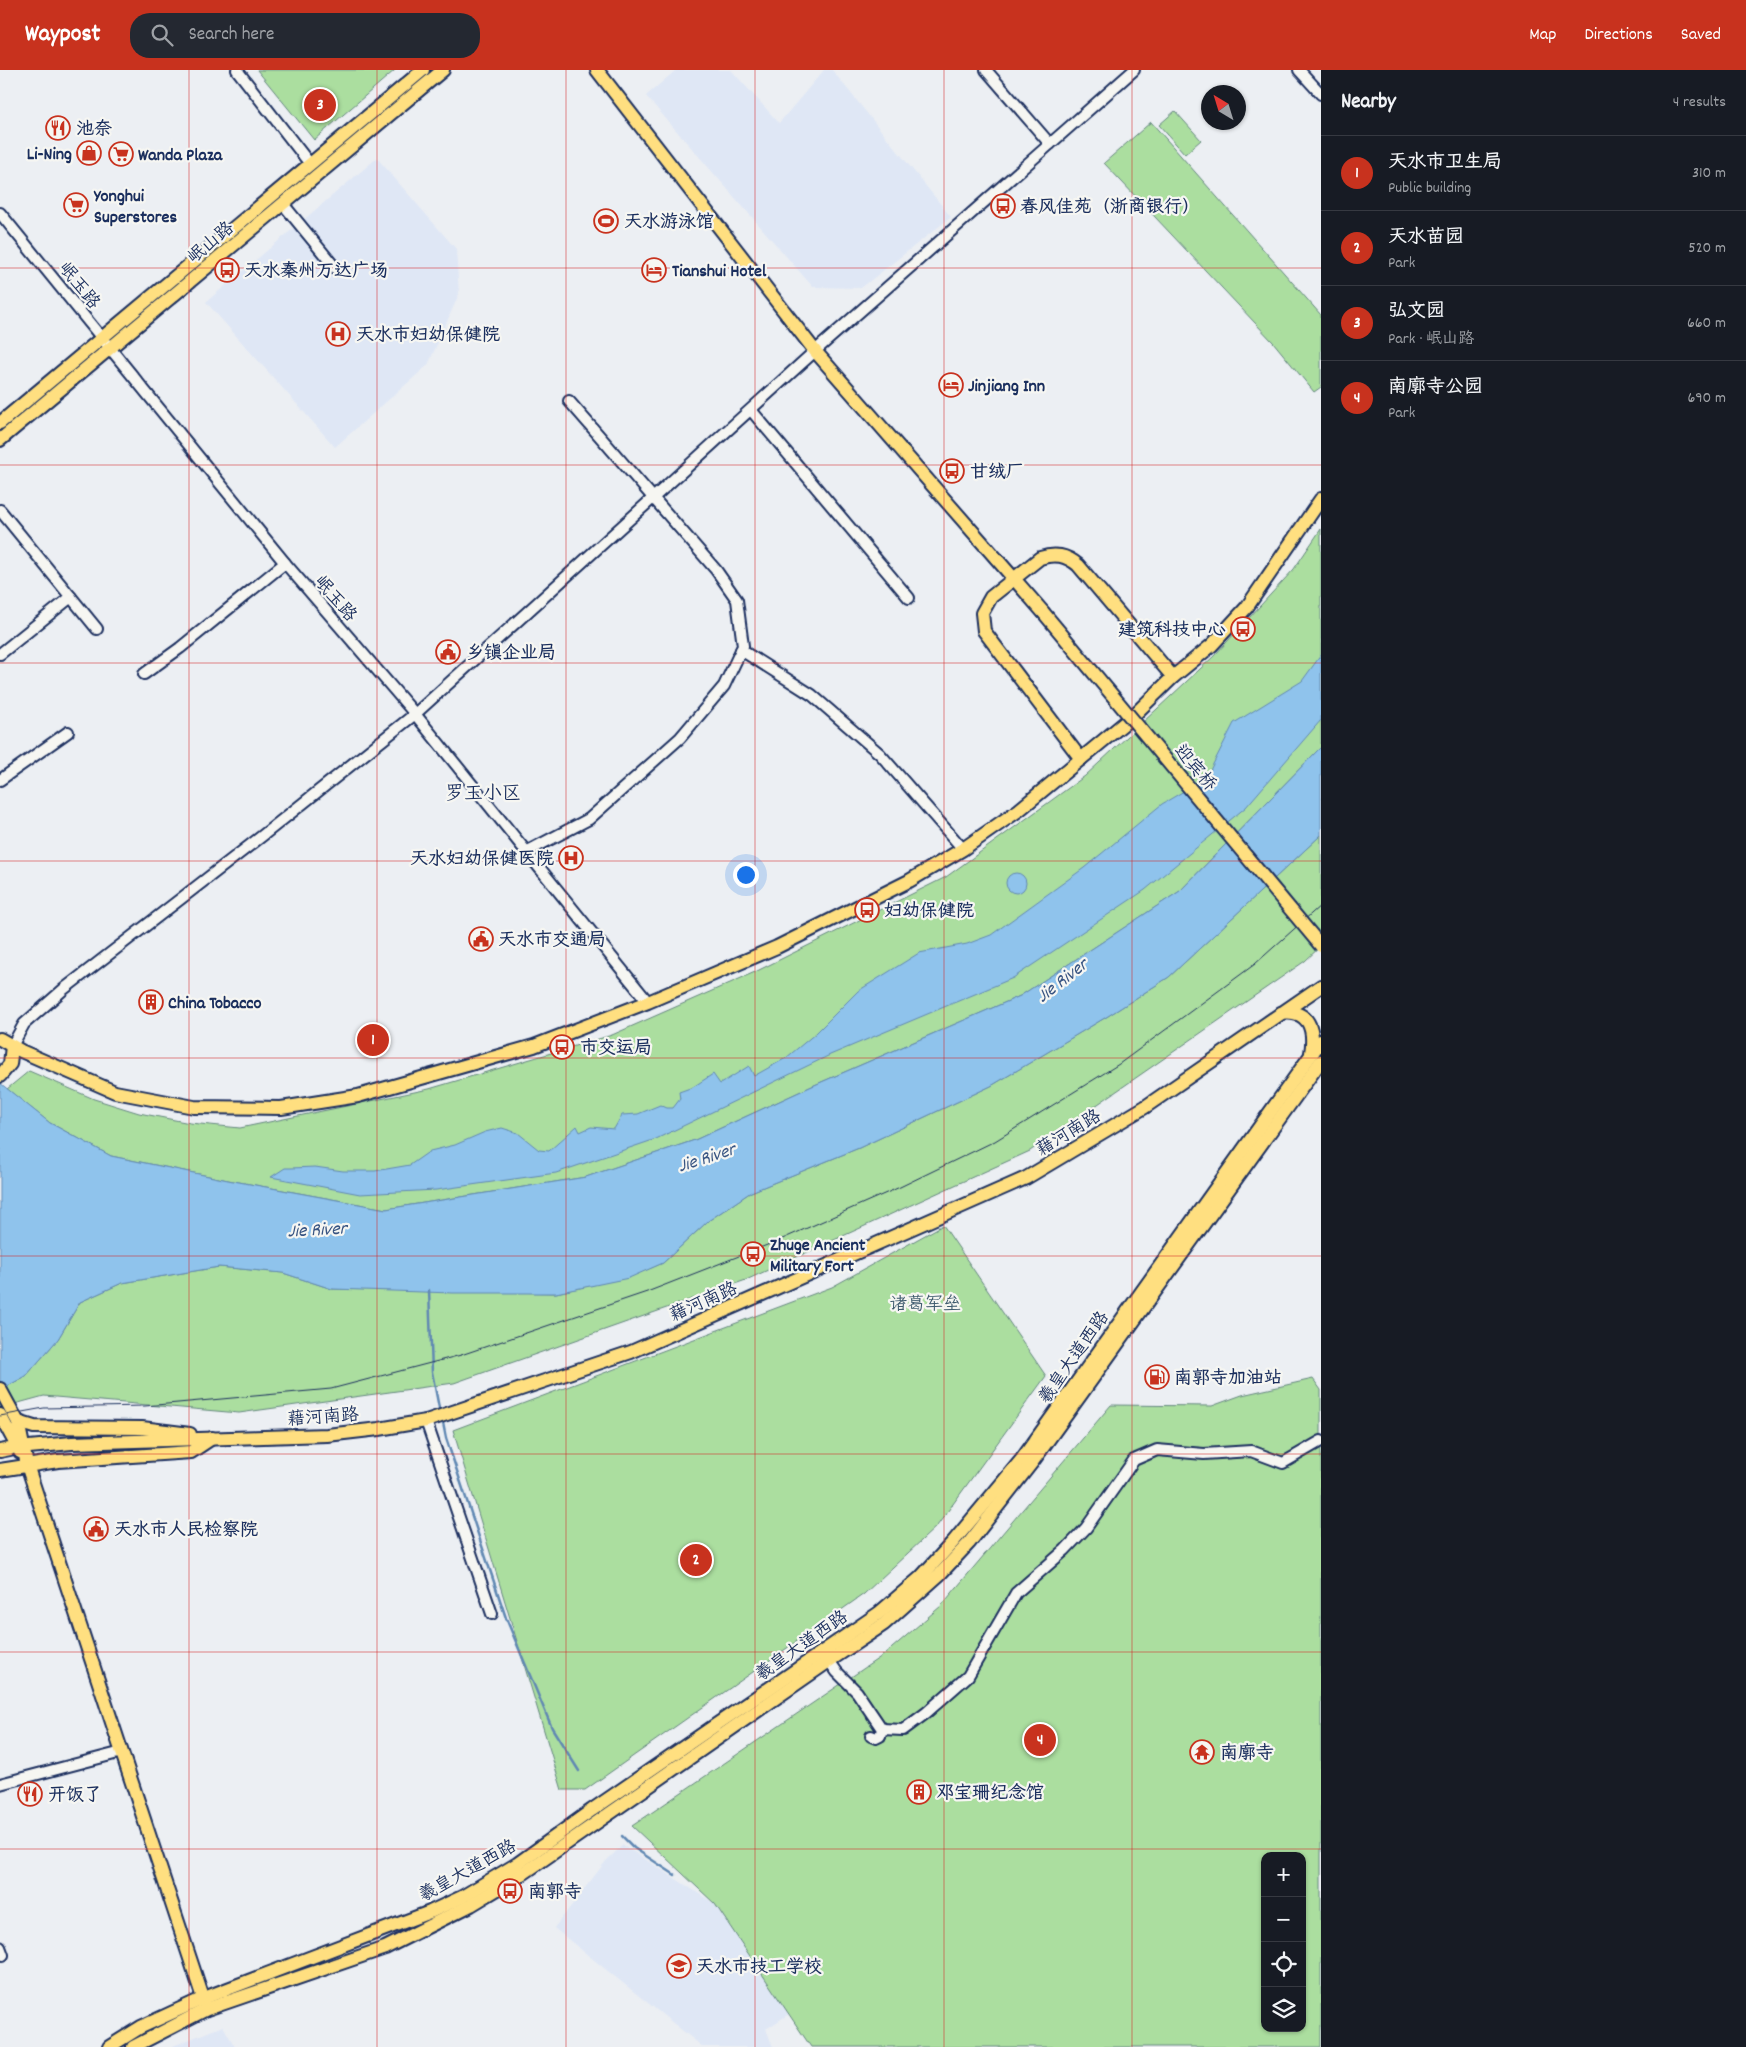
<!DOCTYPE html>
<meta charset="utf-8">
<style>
:root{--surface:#171b24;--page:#242831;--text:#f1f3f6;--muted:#9ea1a6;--line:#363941;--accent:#c8321e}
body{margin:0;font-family:Dekko,"LXGW WenKai TC",sans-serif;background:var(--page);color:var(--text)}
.controls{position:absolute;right:15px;bottom:15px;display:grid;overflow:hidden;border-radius:10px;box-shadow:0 1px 4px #0004}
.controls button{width:45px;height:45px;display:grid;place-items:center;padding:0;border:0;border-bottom:1px solid var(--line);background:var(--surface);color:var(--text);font:25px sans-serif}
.compass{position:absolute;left:1201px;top:15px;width:45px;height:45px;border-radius:50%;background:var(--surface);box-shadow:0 1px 4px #0004;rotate:322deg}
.you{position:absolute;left:745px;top:804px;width:18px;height:18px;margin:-12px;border:4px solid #fff;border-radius:50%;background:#1a73e8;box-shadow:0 0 0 8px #1a73e833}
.badge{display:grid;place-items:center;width:32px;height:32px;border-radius:50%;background:var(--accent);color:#fff;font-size:16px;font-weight:700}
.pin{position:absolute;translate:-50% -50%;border:2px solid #fff;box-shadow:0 1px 5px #0006}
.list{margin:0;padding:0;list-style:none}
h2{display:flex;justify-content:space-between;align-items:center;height:65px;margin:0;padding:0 20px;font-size:21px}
h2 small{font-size:16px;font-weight:400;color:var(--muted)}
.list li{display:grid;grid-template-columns:32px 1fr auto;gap:15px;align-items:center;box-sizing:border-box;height:75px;padding:0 20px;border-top:1px solid var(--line)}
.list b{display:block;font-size:19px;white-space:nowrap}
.list p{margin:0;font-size:16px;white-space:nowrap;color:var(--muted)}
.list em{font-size:16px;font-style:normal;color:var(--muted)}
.icon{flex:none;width:28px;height:28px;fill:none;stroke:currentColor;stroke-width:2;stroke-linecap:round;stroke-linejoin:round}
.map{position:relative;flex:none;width:1321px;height:1977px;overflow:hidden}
header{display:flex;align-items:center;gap:30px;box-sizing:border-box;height:70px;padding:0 25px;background:var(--accent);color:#fff}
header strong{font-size:24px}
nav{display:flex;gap:28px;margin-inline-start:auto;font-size:18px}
.search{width:350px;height:45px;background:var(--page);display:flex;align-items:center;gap:12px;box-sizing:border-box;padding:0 18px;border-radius:20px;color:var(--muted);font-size:19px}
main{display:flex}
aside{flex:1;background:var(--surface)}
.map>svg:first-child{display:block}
.built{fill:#dfe7f5}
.green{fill:#abde9f;stroke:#63867e;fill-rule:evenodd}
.water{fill:#8fc3ec;stroke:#6188b3}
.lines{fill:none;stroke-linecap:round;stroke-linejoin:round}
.stream{stroke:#6188b3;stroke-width:2.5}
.minor-casing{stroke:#1b2f5e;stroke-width:14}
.major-casing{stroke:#1b2f5e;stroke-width:16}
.minor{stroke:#f6f6f2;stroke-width:10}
.major{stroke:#ffdf80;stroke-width:12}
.tram{stroke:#1b2f5e;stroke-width:1}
.major-bridge-casing{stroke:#1b2f5e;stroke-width:16;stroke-linecap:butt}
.major-bridge{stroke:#ffdf80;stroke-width:12}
.grid{fill:none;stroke:#d62828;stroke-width:1;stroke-opacity:0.55}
.labels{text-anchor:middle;stroke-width:4.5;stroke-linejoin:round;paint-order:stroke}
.poi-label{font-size:18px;font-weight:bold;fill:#1b2f5e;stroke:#f6f6f2;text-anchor:start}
.street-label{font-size:18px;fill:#1b2f5e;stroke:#f6f6f2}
.park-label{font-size:18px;fill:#3f5b6e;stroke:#f6f6f2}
.neighbourhood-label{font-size:19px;fill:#1b2f5e;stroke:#f6f6f2}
.water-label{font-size:19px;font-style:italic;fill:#385482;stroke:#f6f6f2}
</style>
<header>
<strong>Waypost</strong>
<div class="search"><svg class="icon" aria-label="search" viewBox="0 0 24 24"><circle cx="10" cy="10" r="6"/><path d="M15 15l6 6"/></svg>Search here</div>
<nav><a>Map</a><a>Directions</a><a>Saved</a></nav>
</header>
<main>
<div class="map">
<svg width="1321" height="1977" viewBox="0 0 1321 1977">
<rect width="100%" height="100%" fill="#eceff3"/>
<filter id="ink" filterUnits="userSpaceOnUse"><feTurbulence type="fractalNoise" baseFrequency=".02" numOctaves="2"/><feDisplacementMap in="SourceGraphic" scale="10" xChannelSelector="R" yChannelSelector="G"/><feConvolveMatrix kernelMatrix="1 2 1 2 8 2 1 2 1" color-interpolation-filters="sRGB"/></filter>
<g filter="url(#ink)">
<!-- built -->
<g class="built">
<path d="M 676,0 L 731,0 L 779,53 L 824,0 L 832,0 L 951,147 L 861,218 L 813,217 L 646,26 Z"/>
<path d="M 377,88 L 456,179 L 459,224 L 428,295 L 335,377 L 206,232 Z"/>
<path d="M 623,1775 L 715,1834 L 789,1944 L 766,1959 L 773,1977 L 703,1977 L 554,1858 L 606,1791 Z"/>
<path d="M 223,1956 L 235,1977 L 172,1977 L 173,1976 Z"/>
</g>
<!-- green -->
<g class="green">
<path d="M 257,0 L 395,0 L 314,70 Z"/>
<path d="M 1175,41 L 1201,70 L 1185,84 L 1159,55 Z"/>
<path d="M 1151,52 L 1321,245 L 1321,317 L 1314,322 L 1273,272 L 1104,93 Z"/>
<path d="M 1321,459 L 1321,677 L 1180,821 L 1020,926 L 810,1017 L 695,1070 L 586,1107 L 386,1139 L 228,1110 L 111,1086 L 50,1053 L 7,1019 L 29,1001 L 94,1029 L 139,1043 L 190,1053 L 240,1058 L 429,1019 L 612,965 L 755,902 L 946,807 L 1085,706 L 1214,586 L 1294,499 Z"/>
<path d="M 1321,765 L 1321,876 L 1305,891 L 1030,1081 L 746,1210 L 454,1313 L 239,1343 L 44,1326 L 0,1338 L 0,1320 L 26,1306 L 58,1269 L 80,1232 L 122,1213 L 219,1197 L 283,1203 L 332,1219 L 556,1223 L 629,1207 L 663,1193 L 708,1151 L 751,1122 L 859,1078 L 991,1016 L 1108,946 L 1169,907 Z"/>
<path d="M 943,1155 L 1046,1306 L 937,1456 L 864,1524 L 585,1720 L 562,1720 L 453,1360 L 832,1217 Z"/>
<path d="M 1313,1309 L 1321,1320 L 1321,1977 L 811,1977 L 715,1834 L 632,1756 L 885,1584 L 941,1536 L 1111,1335 L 1212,1336 L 1242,1325 ZM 1265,1786 L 1302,1786 L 1302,1958 L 1265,1958 Z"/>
</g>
<!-- water -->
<g class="water">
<path d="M 1321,585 L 1321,650 L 1246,737 L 1145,820 L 1013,908 L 830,985 L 656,1069 L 556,1103 L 436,1120 L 360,1124 L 271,1107 L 285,1098 L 291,1098 L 315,1097 L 343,1101 L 375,1101 L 410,1095 L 430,1081 L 455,1075 L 485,1062 L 502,1058 L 518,1063 L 539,1080 L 549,1081 L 577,1056 L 580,1062 L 591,1057 L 614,1059 L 622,1045 L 638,1044 L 660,1035 L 667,1038 L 673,1038 L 680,1029 L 679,1022 L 693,1017 L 713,1004 L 720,1014 L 749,996 L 754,1006 L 786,988 L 816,963 L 858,921 L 919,883 L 967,874 L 991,865 L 1084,798 L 1162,734 L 1206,708 L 1234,653 L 1302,611 Z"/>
<path d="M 1321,677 L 1321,765 L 1169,907 L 1108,946 L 991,1016 L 859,1078 L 751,1122 L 708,1151 L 663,1193 L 629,1208 L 556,1223 L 453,1223 L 332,1219 L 283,1203 L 219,1197 L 122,1213 L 80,1232 L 58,1269 L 26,1306 L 0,1320 L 0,1013 L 50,1053 L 111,1086 L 228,1110 L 386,1139 L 586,1107 L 695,1070 L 810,1017 L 1020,926 L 1180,821 Z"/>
<circle cx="1016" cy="813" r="10"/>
</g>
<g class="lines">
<!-- stream -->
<g class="stream">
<path d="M 429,1220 L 432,1302 L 439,1338"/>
<path d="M 443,1353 L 446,1368 L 506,1548 L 552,1658 L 579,1701"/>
<path d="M 622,1766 L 634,1778 L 675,1805"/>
</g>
<!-- minor casing -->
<g class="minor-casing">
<g id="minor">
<path d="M 237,0 L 310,94"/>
<path d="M 986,0 L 1050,74"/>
<path d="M 1299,0 L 1321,24"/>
<path d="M 283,134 L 337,200"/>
<path d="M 0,143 L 285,493 L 415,644 L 648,932"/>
<path d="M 751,340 L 909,528"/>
<path d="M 0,440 L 97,559"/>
<path d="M 741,580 L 812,625 L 880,684 L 963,779"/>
<path d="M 0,584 L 71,527"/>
<path d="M 144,604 L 180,578 L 285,493"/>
<path d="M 0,710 L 68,662"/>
<path d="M 526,782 L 589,749 L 680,668 L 724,616 L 743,576 L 737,530 L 716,500 L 569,331"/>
<path d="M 12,976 L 24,954 L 64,919 L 262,766 L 415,644 L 815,281 L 1134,0"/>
<path d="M 426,1351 L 492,1544"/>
<path d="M 825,1585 L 837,1602 L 857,1622 L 882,1659 L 880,1666 L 876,1668 L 871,1666"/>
<path d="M 882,1659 L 903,1660 L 926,1643 L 968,1606 L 1016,1523 L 1065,1480 L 1086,1458 L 1134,1390 L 1157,1380 L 1204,1384 L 1251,1381 L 1283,1393 L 1321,1371"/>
<path d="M 0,1714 L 122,1682"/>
<path d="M 0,1877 L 3,1885"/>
</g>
</g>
<!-- major casing -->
<g class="major-casing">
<g id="major">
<path d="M 597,0 L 815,281 L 1043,542"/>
<path d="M 0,353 L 423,0"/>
<path d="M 0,370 L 443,0"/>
<path d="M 1081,689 L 984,561 L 982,543 L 991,527 L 1040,488 C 1055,483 1066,485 1078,495 L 1173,607"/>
<path d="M 1281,943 C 1309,939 1315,959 1311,983"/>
<path d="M 0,969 L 21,981 L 115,1022 L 194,1037 L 281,1038 L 358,1026 L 534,976 L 648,932 L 777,877 L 909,811 L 963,779 L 1019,740 L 1133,646 L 1173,607 L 1212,575 L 1247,537 L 1321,429"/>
<path d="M 0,1006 L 10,994 L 12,976"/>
<path d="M 0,1319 L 18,1352 L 27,1395 L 206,1937"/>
<path d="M 0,1345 L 20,1382"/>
<path d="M 18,1352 L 34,1357 L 142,1358 L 190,1364"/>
<path d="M 29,1377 L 72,1373 L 327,1365 L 379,1359 L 426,1351 L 631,1282 L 1026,1108 L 1145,1037 L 1321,916"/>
<path d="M 0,1381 L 10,1379"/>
<path d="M 0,1400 L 58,1391 L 191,1382 L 212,1368"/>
<path d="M 109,1977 L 141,1957 L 204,1928 L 430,1842 L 462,1827 L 517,1794 L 592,1740 L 879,1543 L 921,1507 L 953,1472 L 1022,1389 L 1321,971"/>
<path d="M 133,1977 L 207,1939 L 385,1878 L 471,1835 L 524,1803 L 829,1591 L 884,1554 L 940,1504 L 969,1473 L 1033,1391 L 1321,991"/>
</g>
</g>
<!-- minor -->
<use href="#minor" class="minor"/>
<!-- major -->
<use href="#major" class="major"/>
<!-- tram -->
<path class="tram" d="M 0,1346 L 44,1338 L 145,1336 L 331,1319 L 461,1285 L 647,1222 L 780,1170 L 900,1117 L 995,1071 L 1119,994 L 1255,894 L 1321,835"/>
<!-- major-bridge casing -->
<g class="major-bridge-casing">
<path id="major-bridge" d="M 1043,542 L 1321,876"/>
</g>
<!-- major-bridge -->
<use href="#major-bridge" class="major-bridge"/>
</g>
</g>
<!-- grid -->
<path class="grid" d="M 189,0 L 189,1977M 377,0 L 377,1977M 566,0 L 566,1977M 755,0 L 755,1977M 944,0 L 944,1977M 1132,0 L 1132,1977M 0,198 L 1321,198M 0,395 L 1321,395M 0,593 L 1321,593M 0,791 L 1321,791M 0,988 L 1321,988M 0,1186 L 1321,1186M 0,1384 L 1321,1384M 0,1582 L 1321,1582M 0,1779 L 1321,1779"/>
<!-- icons -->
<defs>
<g id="restaurant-ring" transform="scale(1.25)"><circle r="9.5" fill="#f6f6f2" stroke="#c8321e" stroke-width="1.5"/><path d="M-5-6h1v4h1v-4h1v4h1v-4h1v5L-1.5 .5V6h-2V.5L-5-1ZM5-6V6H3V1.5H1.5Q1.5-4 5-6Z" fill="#c8321e"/></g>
<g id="shop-ring" transform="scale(1.25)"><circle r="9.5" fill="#f6f6f2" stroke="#c8321e" stroke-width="1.5"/><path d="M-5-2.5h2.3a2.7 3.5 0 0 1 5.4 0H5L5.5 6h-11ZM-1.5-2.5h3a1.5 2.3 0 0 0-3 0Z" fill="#c8321e"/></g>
<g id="supermarket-ring" transform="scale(1.25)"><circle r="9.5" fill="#f6f6f2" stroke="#c8321e" stroke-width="1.5"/><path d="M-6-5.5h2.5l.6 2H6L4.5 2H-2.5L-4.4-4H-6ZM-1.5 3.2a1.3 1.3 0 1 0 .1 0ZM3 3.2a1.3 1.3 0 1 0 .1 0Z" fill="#c8321e"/></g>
<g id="bus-ring" transform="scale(1.25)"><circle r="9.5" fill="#f6f6f2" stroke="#c8321e" stroke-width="1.5"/><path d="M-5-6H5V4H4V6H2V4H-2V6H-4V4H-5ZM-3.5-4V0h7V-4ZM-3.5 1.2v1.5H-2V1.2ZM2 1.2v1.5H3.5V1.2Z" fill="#c8321e"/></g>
<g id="stadium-ring" transform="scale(1.25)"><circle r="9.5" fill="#f6f6f2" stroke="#c8321e" stroke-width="1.5"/><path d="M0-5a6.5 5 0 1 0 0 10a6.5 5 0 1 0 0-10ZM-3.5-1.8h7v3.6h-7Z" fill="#c8321e"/></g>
<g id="hotel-ring" transform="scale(1.25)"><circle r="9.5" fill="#f6f6f2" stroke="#c8321e" stroke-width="1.5"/><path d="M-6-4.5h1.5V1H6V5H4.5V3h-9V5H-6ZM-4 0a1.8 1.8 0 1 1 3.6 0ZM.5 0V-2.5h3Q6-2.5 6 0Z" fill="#c8321e"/></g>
<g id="hospital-ring" transform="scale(1.25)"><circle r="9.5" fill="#f6f6f2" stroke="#c8321e" stroke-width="1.5"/><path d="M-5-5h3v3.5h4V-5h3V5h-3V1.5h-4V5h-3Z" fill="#c8321e"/></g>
<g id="civic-ring" transform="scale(1.25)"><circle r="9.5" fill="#f6f6f2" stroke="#c8321e" stroke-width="1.5"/><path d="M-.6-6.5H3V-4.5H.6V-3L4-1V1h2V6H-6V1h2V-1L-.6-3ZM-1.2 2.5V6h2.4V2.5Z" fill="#c8321e"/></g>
<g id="building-ring" transform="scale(1.25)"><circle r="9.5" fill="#f6f6f2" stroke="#c8321e" stroke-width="1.5"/><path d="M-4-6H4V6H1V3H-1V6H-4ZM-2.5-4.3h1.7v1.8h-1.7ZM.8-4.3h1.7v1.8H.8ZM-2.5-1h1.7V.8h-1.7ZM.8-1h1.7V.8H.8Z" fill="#c8321e"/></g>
<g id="fuel-ring" transform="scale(1.25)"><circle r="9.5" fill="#f6f6f2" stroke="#c8321e" stroke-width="1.5"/><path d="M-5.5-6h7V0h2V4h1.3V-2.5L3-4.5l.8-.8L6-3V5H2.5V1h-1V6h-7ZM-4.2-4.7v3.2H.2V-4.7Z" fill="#c8321e"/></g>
<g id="temple-ring" transform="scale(1.25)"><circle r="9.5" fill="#f6f6f2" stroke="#c8321e" stroke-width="1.5"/><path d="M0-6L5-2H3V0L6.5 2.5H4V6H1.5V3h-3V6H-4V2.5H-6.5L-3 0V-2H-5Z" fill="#c8321e"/></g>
<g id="school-ring" transform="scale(1.25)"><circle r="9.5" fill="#f6f6f2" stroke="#c8321e" stroke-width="1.5"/><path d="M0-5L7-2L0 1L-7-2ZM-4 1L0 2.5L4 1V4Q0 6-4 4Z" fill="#c8321e"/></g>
</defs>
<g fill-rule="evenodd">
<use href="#restaurant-ring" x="58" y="58"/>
<use href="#shop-ring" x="89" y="83"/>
<use href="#supermarket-ring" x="121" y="84"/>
<use href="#supermarket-ring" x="76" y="135"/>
<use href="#bus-ring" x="1003" y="136"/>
<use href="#stadium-ring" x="606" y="151"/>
<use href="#bus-ring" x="227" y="200"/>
<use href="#hotel-ring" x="654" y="200"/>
<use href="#hospital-ring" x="338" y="264"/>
<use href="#hotel-ring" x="951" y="315"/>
<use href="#bus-ring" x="952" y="401"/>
<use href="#bus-ring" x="1243" y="559"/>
<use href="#civic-ring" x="448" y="582"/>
<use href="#hospital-ring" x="571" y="788"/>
<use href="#bus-ring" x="867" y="840"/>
<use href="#civic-ring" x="481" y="869"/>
<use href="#building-ring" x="151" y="932"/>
<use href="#bus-ring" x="562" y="977"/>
<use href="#bus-ring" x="753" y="1184"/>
<use href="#fuel-ring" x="1157" y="1307"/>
<use href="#civic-ring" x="96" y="1459"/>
<use href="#temple-ring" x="1202" y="1682"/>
<use href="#building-ring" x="919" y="1722"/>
<use href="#restaurant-ring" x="30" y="1724"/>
<use href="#bus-ring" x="510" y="1821"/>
<use href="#school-ring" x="679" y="1896"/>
</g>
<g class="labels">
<!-- poi labels -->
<g class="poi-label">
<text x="76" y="64">池奈</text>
<text x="72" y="89" text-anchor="end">Li-Ning</text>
<text x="138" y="90">Wanda Plaza</text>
<text x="94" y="131">Yonghui<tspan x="94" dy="21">Superstores</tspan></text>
<text x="1020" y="142">春风佳苑（浙商银行）</text>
<text x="624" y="157">天水游泳馆</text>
<text x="244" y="206">天水秦州万达广场</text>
<text x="672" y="206">Tianshui Hotel</text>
<text x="356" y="270">天水市妇幼保健院</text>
<text x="968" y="321">Jinjiang Inn</text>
<text x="970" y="407">甘绒厂</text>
<text x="1226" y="565" text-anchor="end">建筑科技中心</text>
<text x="466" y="588">乡镇企业局</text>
<text x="554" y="794" text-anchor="end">天水妇幼保健医院</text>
<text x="884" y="846">妇幼保健院</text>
<text x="498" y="875">天水市交通局</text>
<text x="168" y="938">China Tobacco</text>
<text x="580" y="983">市交运局</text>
<text x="770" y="1180">Zhuge Ancient<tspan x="770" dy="21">Military Fort</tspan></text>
<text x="1174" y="1313">南郭寺加油站</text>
<text x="114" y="1465">天水市人民检察院</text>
<text x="1220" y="1688">南廓寺</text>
<text x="936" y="1728">邓宝珊纪念馆</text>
<text x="48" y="1730">开饭了</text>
<text x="528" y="1827">南郭寺</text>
<text x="696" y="1902">天水市技工学校</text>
</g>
<!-- street labels -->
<g class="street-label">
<text transform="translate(210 172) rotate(-40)" y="6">岷山路</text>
<text transform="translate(80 215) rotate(51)" y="6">岷玉路</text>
<text transform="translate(336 528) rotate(49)" y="6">岷玉路</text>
<text transform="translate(1196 697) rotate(50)" y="6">迎宾桥</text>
<text transform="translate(1068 1062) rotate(-31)" y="6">藉河南路</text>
<text transform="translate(703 1231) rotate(-24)" y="6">藉河南路</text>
<text transform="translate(1073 1287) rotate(-55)" y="6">羲皇大道西路</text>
<text transform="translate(323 1346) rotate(-4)" y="6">藉河南路</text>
<text transform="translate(801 1575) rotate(-35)" y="6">羲皇大道西路</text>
<text transform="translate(467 1800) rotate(-29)" y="6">羲皇大道西路</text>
</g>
<!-- park labels -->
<g class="park-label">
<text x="925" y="1239">诸葛军垒</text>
</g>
<!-- neighbourhood labels -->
<g class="neighbourhood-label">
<text x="483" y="729">罗玉小区</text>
</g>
<!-- water labels -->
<g class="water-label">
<text transform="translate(1061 909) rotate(-38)" y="7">Jie River</text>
<text transform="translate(706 1086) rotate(-18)" y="7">Jie River</text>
<text transform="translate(317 1158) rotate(-3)" y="7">Jie River</text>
</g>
</g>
</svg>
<div class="controls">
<button>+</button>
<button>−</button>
<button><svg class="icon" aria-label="locate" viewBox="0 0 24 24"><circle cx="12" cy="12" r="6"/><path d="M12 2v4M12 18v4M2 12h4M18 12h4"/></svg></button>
<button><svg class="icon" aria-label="layers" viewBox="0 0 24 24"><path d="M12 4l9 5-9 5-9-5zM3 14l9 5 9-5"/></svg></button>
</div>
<svg class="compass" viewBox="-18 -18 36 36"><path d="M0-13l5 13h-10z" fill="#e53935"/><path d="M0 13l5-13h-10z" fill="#9ea1a6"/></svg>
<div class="you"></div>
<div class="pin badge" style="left:373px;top:970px">1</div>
<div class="pin badge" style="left:696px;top:1490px">2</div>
<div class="pin badge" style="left:320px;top:35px">3</div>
<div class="pin badge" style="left:1040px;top:1670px">4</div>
</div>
<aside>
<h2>Nearby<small>4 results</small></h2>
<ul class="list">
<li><span class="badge">1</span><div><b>天水市卫生局</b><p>Public building</p></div><em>310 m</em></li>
<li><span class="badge">2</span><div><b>天水苗园</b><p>Park</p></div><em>520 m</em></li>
<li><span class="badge">3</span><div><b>弘文园</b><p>Park · 岷山路</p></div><em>660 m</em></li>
<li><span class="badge">4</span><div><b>南廓寺公园</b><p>Park</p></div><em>690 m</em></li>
</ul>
</aside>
</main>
